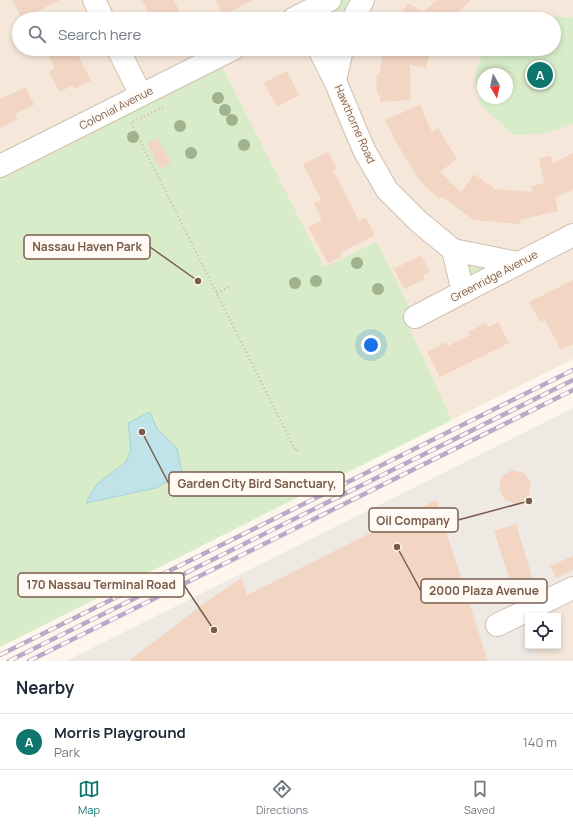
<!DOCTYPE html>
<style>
:root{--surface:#fff;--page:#f2f2f3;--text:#1f2937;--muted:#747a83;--line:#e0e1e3;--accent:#0f766e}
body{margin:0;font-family:Manrope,sans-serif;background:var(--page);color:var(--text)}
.controls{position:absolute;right:12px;bottom:12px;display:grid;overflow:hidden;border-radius:0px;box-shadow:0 2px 6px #0003}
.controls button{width:36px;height:36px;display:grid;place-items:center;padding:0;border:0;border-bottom:1px solid var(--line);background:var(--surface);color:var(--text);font:20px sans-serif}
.compass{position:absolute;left:477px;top:68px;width:36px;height:36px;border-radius:50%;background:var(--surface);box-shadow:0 2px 6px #0003;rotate:171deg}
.you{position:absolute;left:371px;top:345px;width:14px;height:14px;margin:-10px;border:3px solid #fff;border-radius:50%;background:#1a73e8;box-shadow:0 0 0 6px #1a73e833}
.badge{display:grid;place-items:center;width:26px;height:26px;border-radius:50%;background:var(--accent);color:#fff;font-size:13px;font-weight:700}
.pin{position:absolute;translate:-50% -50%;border:2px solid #fff;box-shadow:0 1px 4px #0006}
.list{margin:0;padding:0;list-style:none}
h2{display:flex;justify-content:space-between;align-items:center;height:52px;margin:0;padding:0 16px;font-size:17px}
h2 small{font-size:13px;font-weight:400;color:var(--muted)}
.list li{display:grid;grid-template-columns:26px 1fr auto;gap:12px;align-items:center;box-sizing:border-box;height:56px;padding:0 16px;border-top:1px solid var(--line)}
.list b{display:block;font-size:15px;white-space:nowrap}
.list p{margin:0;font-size:13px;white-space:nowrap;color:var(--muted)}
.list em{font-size:13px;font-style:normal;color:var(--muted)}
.icon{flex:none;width:22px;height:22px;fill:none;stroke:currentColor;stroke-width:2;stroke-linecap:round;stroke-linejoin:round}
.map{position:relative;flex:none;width:573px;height:661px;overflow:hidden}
.search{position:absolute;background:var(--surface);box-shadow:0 2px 6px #0003;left:12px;right:12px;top:12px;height:44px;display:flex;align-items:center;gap:10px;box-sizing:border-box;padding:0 14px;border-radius:22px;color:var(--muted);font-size:15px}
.sheet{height:108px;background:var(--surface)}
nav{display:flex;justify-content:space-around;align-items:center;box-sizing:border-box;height:56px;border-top:1px solid var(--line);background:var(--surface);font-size:11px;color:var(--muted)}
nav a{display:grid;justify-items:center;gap:2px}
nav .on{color:var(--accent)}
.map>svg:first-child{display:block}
.residential{fill:#f5e8da;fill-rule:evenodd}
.industrial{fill:#efe9e4}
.green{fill:#d8ecc9;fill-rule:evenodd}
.water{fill:#bfe3e8;stroke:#a5d3da}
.building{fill:#f3d5c3}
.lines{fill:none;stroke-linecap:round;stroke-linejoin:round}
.minor-casing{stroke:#d1beb0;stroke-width:24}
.path{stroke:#d9b8a5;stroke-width:2.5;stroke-dasharray:1 3;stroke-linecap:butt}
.minor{stroke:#fff;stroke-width:22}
.rail-casing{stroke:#b9a8c9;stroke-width:4.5}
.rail{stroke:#fffaf3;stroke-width:3;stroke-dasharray:9;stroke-linecap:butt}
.tree{fill:#a0b28e}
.labels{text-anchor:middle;stroke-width:3.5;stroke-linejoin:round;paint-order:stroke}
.street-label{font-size:11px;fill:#7a5c4d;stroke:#fffaf3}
.leader{fill:none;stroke:#7a5c4d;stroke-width:1.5}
.callout-dot{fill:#7a5c4d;stroke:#fffaf3;stroke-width:1.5}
.callout{fill:#fffaf3;stroke:#7a5c4d;stroke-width:1.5}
.callout-label{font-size:12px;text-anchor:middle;font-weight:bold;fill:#7a5c4d}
</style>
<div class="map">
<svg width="573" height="661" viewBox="0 0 573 661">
<rect width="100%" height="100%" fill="#fdf6ec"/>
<!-- residential -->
<g class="residential">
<path d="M 0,0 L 573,0 L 573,359 L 452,420 L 402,312 L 410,308 L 377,242 L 324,268 L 220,62 L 0,175 ZM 19,19 L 554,19 L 554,49 L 19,49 ZM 483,74 L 507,74 L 507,98 L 483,98 Z"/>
<path d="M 573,585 L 573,661 L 539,661 L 532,646 L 558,646 L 558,616 L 528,616 L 528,638 L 517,613 Z"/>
</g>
<!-- industrial -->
<path class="industrial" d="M 573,408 L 573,585 L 517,613 L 528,638 L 528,646 L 532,646 L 539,661 L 66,661 Z"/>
<!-- green -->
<g class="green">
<path d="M 338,0 L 357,0 L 348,19 L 309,19 Z"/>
<path d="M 536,15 L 573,18 L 573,124 L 543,134 L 513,135 L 480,104 L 475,77 L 484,49 L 554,49 L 554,19 L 525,19 ZM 483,74 L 507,74 L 507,98 L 483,98 Z"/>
<path d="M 220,62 L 324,267 L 377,242 L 410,308 L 402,312 L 452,420 L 0,647 L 0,175 Z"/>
<path d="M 464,262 L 490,266 L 477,275 L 472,275 L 463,264 Z"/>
</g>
<!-- water -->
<path class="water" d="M 150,412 L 157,429 L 177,448 L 182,473 L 156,488 L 86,503 L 96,485 L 126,462 L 131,450 L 128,423 Z"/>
<!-- building -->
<g class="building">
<path d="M 12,0 L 60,0 L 22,19 Z"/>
<path d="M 142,0 L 174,0 L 183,19 L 152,19 Z"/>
<path d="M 215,0 L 253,0 L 223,15 Z"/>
<path d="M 437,0 L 471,0 L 450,19 L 398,19 L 408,3 L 423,12 Z"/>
<path d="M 45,49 L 75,49 L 91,81 L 74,89 L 72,86 L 59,92 L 49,72 L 55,68 Z"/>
<path d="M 384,49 L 419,49 L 430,51 L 426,68 L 410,65 L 411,100 L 380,102 L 380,95 L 377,95 L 376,75 L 379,75 Z"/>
<path d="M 287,71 L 299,95 L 277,107 L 264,83 Z"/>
<path d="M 26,87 L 34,105 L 15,114 L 18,119 L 0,128 L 0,99 Z"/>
<path d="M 420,105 L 432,132 L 438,128 L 457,159 L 440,172 L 461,192 L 474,174 L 495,189 L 532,192 L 531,186 L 544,183 L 539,158 L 551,156 L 552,164 L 573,153 L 573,189 L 555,198 L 558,211 L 520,220 L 520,224 L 474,220 L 442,197 L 439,199 L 420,181 L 397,144 L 385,120 Z"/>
<path d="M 158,138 L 171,163 L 160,169 L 147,143 Z"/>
<path d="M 328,152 L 337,169 L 333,170 L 359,221 L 366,218 L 375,235 L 340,253 L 342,257 L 328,263 L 308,227 L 322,220 L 314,203 L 321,200 L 303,164 Z"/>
<path d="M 421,255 L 430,272 L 423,275 L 425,279 L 404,289 L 394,269 Z"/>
<path d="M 573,280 L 573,344 L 561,350 L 545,320 L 540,322 L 529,302 Z"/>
<path d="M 498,322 L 509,343 L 440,377 L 427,352 L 446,342 L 448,346 L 470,335 L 468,332 L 486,323 L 488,327 Z"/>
<path d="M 512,470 L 524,473 L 531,483 L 529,496 L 518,505 L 505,500 L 499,489 L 501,477 Z"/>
<path d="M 436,500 L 488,661 L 129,661 L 211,598 L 242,578 L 247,595 Z"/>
<path d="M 516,524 L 536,590 L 515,596 L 494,531 Z"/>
<path d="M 573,556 L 573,570 L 556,578 L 550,566 Z"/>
</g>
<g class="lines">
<!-- minor casing -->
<g class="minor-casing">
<g id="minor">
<path d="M 94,0 L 103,19"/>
<path d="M 293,19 L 330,0"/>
<path d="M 353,19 L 363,0"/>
<path d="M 118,49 L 141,95"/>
<path d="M 319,49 L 335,81 L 364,150 L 387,190 L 418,221 L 453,250 L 517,263"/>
<path d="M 335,81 L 342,49"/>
<path d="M 0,166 L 233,49"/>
<path d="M 453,250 L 463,292"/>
<path d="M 415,317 L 573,235"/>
<path d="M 497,625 L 573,588"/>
</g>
</g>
<!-- path -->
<g class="path">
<path d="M 163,107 L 131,123 L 296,451 L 300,449"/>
<path d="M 217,293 L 229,287"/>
</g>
<!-- minor -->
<use href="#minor" class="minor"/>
<!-- rail casing -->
<g class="rail-casing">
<g id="rail">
<path d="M 0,655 L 573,370"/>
<path d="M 9,661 L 573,380"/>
<path d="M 29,661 L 573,390"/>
</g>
</g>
<!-- rail -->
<use href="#rail" class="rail"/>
</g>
<!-- trees -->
<g class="tree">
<circle cx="218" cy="98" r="6"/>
<circle cx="225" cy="110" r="6"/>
<circle cx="232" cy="120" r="6"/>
<circle cx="180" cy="126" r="6"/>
<circle cx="133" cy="137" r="6"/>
<circle cx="244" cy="145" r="6"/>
<circle cx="191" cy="153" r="6"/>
<circle cx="357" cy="263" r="6"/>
<circle cx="316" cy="281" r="6"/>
<circle cx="295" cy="283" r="6"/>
<circle cx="378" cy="289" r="6"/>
</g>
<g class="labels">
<!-- street labels -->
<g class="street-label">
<text transform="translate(116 108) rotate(-27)" y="4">Colonial Avenue</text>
<text transform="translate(355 124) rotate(66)" y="4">Hawthorne Road</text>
<text transform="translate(494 276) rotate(-28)" y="4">Greenridge Avenue</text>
</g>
</g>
<!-- callouts -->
<path class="leader" d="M198 281L150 247M142 432L169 484M529 501L458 520M214 630L184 585M397 547L421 591"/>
<g class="callout-dot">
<circle cx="198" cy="281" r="4"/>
<circle cx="142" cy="432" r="4"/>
<circle cx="529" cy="501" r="4"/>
<circle cx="214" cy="630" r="4"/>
<circle cx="397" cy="547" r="4"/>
</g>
<g class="callout">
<rect x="24" y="235" width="126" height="24" rx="4"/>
<rect x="169" y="472" width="175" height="24" rx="4"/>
<rect x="369" y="508" width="89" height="24" rx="4"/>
<rect x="18" y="573" width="166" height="24" rx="4"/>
<rect x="421" y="579" width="126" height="24" rx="4"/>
</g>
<g class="callout-label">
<text x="87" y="251">Nassau Haven Park</text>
<text x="257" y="488">Garden City Bird Sanctuary,</text>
<text x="413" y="525">Oil Company</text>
<text x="101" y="589">170 Nassau Terminal Road</text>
<text x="484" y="595">2000 Plaza Avenue</text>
</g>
</svg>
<div class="controls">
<button><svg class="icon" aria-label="locate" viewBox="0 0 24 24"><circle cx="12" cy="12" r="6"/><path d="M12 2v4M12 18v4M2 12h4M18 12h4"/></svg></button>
</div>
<svg class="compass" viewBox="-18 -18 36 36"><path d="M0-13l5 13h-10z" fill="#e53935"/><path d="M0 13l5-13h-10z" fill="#747a83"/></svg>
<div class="you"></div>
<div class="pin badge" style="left:540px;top:75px">A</div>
<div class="search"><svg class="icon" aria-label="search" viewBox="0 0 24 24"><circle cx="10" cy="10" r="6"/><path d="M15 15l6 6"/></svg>Search here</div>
</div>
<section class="sheet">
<h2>Nearby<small></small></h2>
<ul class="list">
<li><span class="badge">A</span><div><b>Morris Playground</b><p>Park</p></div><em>140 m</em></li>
</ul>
</section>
<nav>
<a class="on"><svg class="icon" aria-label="map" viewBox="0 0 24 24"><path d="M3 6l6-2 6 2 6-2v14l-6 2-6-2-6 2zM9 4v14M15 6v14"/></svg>Map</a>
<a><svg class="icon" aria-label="directions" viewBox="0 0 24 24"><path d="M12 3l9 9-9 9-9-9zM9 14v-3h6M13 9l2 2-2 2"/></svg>Directions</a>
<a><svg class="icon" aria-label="saved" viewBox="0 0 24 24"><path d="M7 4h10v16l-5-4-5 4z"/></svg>Saved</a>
</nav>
